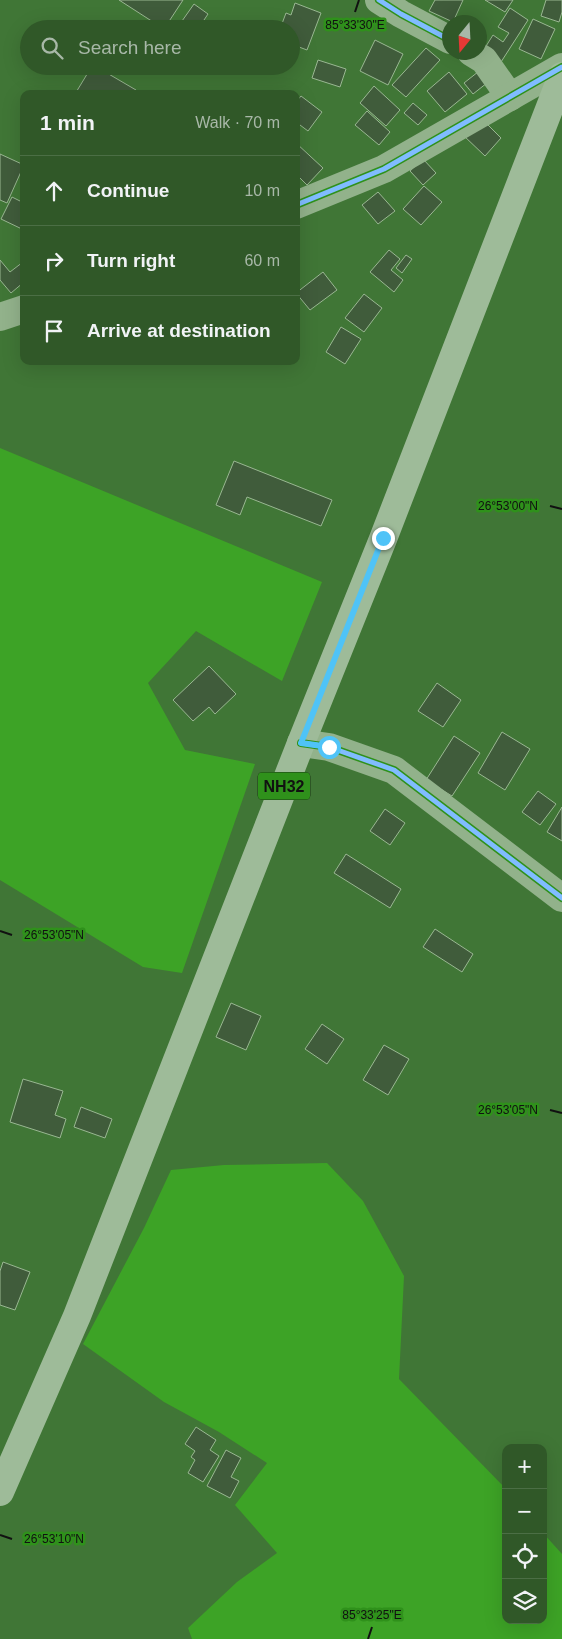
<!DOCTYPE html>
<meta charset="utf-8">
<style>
:root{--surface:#305828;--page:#3c6134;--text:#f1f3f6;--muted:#a8b8a8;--line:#4b6e45}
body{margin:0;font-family:Helvetica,sans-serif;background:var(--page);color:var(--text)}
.controls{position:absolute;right:15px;bottom:15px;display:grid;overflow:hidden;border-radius:10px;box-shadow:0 5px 20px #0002}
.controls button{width:45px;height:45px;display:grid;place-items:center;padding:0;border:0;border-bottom:1px solid var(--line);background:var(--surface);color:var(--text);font:25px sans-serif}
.compass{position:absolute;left:442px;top:15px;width:45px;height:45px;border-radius:50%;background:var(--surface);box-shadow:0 5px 20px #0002;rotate:198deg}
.stop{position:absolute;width:15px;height:15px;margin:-11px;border:4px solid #4fc3f7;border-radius:50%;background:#fff}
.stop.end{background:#4fc3f7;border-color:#fff;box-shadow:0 1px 5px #0008}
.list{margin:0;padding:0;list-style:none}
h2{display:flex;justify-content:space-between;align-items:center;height:65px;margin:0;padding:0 20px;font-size:21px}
h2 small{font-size:16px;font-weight:400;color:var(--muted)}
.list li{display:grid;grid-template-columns:32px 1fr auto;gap:15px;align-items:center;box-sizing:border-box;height:70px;padding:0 20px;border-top:1px solid var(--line)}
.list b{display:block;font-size:19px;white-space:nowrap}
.list em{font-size:16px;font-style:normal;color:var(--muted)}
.icon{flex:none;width:28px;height:28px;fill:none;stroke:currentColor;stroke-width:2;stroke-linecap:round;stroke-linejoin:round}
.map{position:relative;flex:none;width:562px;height:1639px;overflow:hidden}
.search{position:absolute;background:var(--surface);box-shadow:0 5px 20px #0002;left:20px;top:20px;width:280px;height:55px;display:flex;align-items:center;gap:12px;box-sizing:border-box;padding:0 18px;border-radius:28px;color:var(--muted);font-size:19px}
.panel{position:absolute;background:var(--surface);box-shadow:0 5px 20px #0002;left:20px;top:90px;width:280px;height:275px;border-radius:10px}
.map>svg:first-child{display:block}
.green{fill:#3da326}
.building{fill:#405c3b;stroke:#99b792}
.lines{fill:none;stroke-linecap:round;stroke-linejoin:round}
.minor{stroke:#92b28b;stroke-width:28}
.major{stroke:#9ebb99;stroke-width:28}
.cycleway-casing{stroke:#2f911b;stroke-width:8}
.cycleway{stroke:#80bcff;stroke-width:5}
.route{stroke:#4fc3f7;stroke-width:6}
.ticks{fill:none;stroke:#111;stroke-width:2}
.labels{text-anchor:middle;stroke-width:5;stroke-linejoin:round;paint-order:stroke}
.shield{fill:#2f911b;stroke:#1a3714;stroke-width:1}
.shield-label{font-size:16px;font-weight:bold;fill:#111}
.ticks-label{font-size:12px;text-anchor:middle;fill:#111;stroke:#2f911b;stroke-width:5;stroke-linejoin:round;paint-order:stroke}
</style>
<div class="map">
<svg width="562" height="1639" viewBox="0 0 562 1639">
<rect width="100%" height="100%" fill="#407636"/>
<!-- green -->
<g class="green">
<path d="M 0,448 L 322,582 L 282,681 L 196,631 L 148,683 L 185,750 L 255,764 L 182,973 L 143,967 L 0,880 Z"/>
<path d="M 327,1163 L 363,1201 L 404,1276 L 399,1379 L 506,1489 L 506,1620 L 543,1620 L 543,1533 L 562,1554 L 562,1639 L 192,1639 L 188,1628 L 237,1582 L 277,1553 L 235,1505 L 267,1463 L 219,1432 L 164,1402 L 83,1344 L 144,1228 L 171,1170 L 224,1165 Z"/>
</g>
<!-- building -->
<g class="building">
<path d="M 119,0 L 183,0 L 164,29 Z"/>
<path d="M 435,0 L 463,0 L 453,22 L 429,11 Z"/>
<path d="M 485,0 L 513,0 L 505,12 Z"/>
<path d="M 546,0 L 562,0 L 562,12 L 559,22 L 541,16 Z"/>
<path d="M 295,3 L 321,13 L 307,50 L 291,44 L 291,29 L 280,29 L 286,13 L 291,15 Z"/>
<path d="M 194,4 L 208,14 L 198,29 L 195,29 L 182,21 Z"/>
<path d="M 510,8 L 528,20 L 501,62 L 483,51 L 493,35 L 503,42 L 509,33 L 498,27 Z"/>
<path d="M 533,19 L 555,29 L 541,59 L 519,49 Z"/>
<path d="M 375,40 L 403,54 L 388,85 L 360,71 Z"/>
<path d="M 426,48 L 440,60 L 406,97 L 392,85 Z"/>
<path d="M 318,60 L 346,69 L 340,87 L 312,78 Z"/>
<path d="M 92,66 L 95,66 L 136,90 L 134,94 L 75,94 Z"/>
<path d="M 483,68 L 492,79 L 473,94 L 464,83 Z"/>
<path d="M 449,72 L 467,94 L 445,112 L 427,91 Z"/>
<path d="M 374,86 L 400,110 L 386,126 L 360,103 Z"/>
<path d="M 301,96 L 322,112 L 308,131 L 296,122 L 296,102 Z"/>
<path d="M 413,103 L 427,115 L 418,125 L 404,113 Z"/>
<path d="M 367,111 L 390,132 L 379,145 L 355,125 Z"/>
<path d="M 480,117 L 501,138 L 485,156 L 463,135 Z"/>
<path d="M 296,143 L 323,168 L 307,185 L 296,174 Z"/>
<path d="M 0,154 L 24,165 L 7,203 L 0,200 Z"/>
<path d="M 423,159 L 436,173 L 423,185 L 410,171 Z"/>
<path d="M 424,186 L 442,202 L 421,225 L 403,209 Z"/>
<path d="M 378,192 L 395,211 L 378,224 L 362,205 Z"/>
<path d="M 12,197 L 24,203 L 24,230 L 1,219 Z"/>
<path d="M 389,250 L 400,259 L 391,270 L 403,280 L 394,292 L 370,272 Z"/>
<path d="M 406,255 L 412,259 L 402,273 L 396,268 Z"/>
<path d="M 0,260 L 10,272 L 23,262 L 24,263 L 24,282 L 11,293 L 0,280 Z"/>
<path d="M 323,272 L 337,290 L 310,310 L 296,293 Z"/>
<path d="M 364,294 L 382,308 L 364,332 L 345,318 Z"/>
<path d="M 341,327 L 361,339 L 345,364 L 326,352 Z"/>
<path d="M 234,461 L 332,500 L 321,526 L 247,497 L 240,515 L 216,505 Z"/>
<path d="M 209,666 L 236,694 L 215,714 L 209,707 L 193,721 L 173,700 Z"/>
<path d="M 437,683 L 461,700 L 443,727 L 418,711 Z"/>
<path d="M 502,732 L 530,749 L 505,790 L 478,773 Z"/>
<path d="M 454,736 L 480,753 L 452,796 L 426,780 Z"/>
<path d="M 538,791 L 556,804 L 540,825 L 522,812 Z"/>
<path d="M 562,807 L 562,841 L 547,832 Z"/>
<path d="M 385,809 L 405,823 L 390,845 L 370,831 Z"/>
<path d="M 346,854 L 401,889 L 390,908 L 334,873 Z"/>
<path d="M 435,929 L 473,954 L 462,972 L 423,947 Z"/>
<path d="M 231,1003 L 261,1016 L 246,1050 L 216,1037 Z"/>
<path d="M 322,1024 L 344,1039 L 327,1064 L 305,1049 Z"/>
<path d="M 384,1045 L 409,1059 L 388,1095 L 363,1080 Z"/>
<path d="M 23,1079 L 63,1091 L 55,1115 L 66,1119 L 60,1138 L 10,1122 Z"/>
<path d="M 81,1107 L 112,1119 L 105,1138 L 74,1127 Z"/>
<path d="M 3,1262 L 30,1272 L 15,1310 L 0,1305 L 0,1271 Z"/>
<path d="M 196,1427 L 216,1440 L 210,1450 L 219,1456 L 203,1482 L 188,1473 L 195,1460 L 191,1457 L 195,1451 L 185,1444 Z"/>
<path d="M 226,1450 L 241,1458 L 231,1477 L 239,1481 L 230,1498 L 207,1486 Z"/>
</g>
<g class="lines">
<!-- minor -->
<g class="minor">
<path d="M 379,0 L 401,14 L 450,40"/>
<path d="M 471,52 L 484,60 L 510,97"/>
<path d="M 296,205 L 384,169 L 562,67"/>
<path d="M 0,317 L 24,309"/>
<path d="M 301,743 L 329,747 L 394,770 L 562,898"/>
</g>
<!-- major -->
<path class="major" d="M 0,1492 L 77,1316 L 301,743 L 383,539 L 562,76"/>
<!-- cycleway casing -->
<g class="cycleway-casing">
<g id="cycleway">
<path d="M 379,0 L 401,14 L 450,40"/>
<path d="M 296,205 L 384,169 L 562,67"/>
<path d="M 301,743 L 329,747 L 394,770 L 562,898"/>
</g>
</g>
<!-- cycleway -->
<use href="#cycleway" class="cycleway"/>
</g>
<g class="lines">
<!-- route -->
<path class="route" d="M 329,747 L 301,743 L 383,538"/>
</g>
<!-- ticks -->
<path class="ticks" d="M 355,12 L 359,0M 550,506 L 562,509M 0,931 L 12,935M 550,1110 L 562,1113M 0,1535 L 12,1539M 368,1639 L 372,1627"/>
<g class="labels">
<!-- shield labels -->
<rect class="shield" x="258" y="772.5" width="52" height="27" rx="4"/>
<g class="shield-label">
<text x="284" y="792">NH32</text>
</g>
</g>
<g class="ticks-label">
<text x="355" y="29">85°33'30"E</text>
<text x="508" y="510">26°53'00"N</text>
<text x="54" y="939">26°53'05"N</text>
<text x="508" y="1114">26°53'05"N</text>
<text x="54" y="1543">26°53'10"N</text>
<text x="372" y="1619">85°33'25"E</text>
</g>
</svg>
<div class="controls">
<button>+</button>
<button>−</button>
<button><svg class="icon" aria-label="locate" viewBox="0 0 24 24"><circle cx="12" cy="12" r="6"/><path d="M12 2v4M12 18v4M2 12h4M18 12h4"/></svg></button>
<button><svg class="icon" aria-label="layers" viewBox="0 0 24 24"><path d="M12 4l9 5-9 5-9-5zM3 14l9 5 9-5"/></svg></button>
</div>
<svg class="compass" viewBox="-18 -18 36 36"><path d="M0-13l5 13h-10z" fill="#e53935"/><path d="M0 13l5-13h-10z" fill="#a8b8a8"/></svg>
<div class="stop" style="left:329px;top:747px"></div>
<div class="stop end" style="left:383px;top:538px"></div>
<div class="search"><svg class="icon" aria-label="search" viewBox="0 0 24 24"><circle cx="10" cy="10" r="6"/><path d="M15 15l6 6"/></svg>Search here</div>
<section class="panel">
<h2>1 min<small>Walk · 70 m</small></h2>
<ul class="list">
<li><svg class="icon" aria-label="ahead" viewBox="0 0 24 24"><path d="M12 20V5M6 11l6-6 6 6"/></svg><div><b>Continue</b></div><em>10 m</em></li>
<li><svg class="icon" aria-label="right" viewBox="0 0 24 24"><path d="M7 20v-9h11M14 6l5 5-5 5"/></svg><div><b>Turn right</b></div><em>60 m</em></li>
<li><svg class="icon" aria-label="arrive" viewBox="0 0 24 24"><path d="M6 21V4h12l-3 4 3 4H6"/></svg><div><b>Arrive at destination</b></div></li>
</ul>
</section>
</div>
